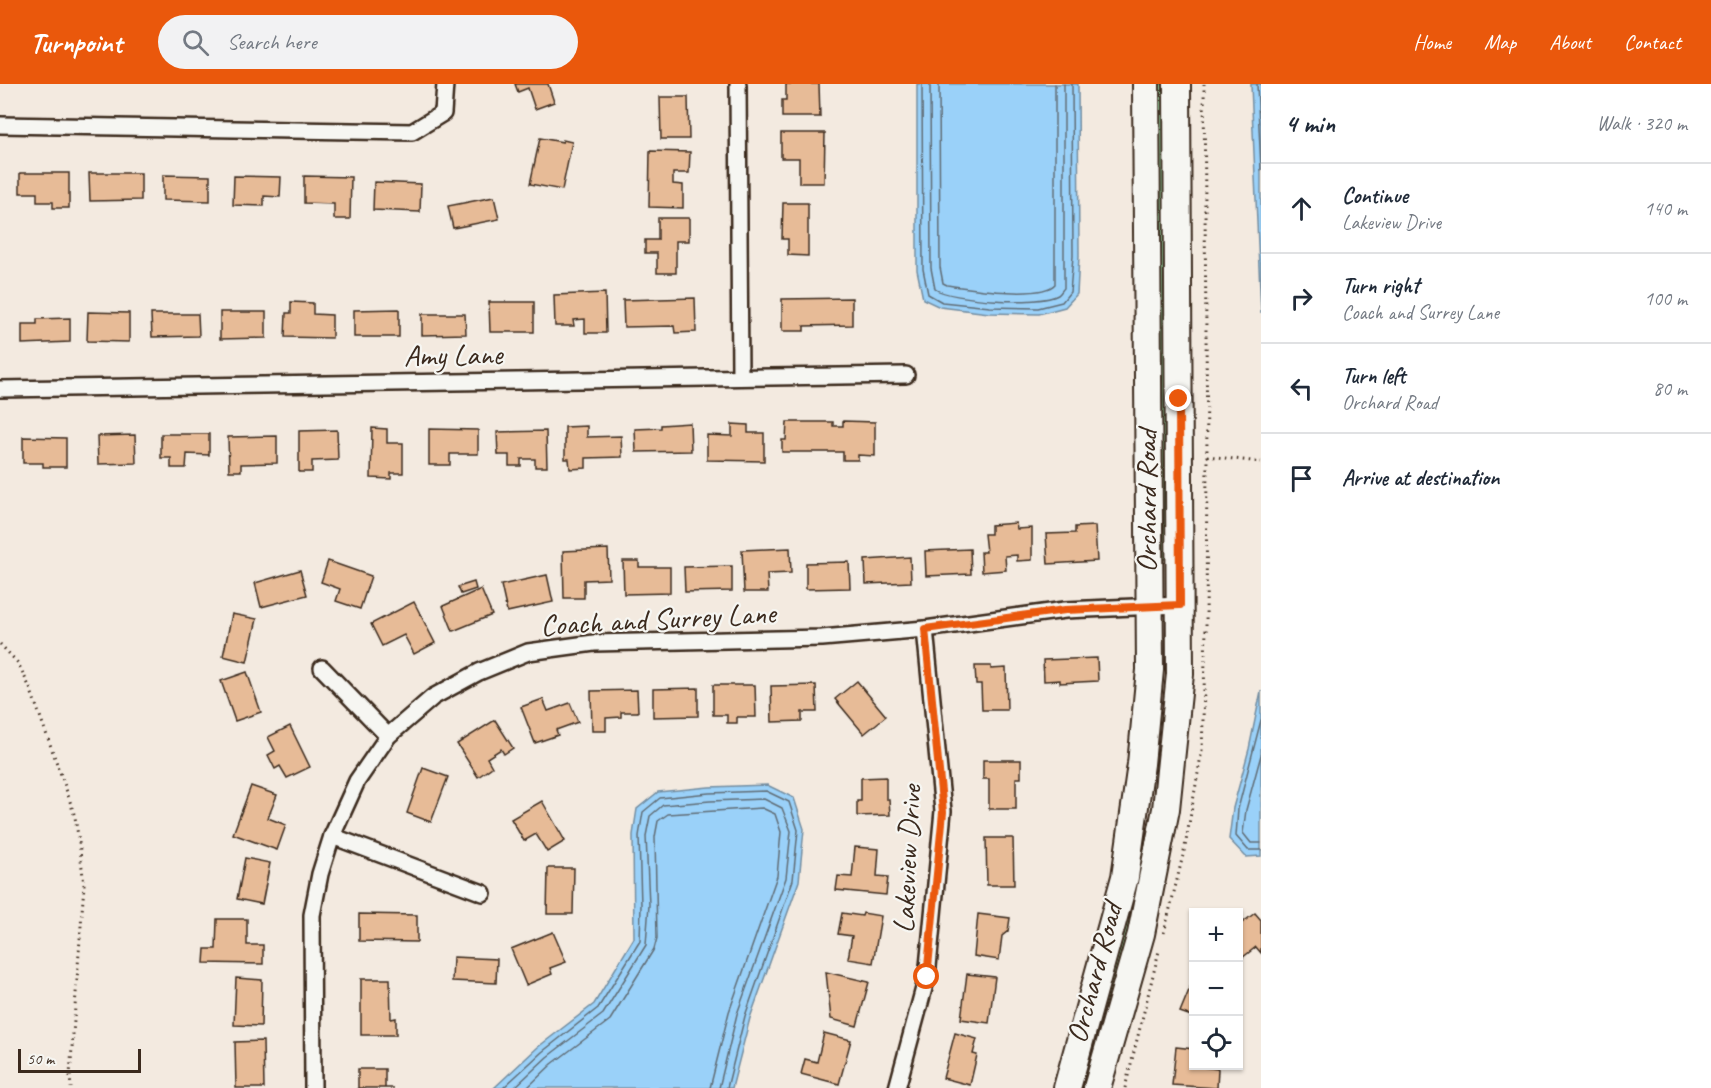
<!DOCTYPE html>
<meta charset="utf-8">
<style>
:root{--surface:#fff;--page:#f2f2f3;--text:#1f2937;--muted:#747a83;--line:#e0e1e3;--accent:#ea580c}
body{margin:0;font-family:Caveat,sans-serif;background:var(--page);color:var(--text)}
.controls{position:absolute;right:18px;bottom:18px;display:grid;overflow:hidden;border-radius:0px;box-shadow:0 2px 4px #0004}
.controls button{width:54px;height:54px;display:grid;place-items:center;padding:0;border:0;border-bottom:2px solid var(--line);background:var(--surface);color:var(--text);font:30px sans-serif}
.scale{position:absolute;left:18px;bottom:15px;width:123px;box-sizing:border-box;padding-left:6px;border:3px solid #3b2a1e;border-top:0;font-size:16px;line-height:21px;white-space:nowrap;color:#3b2a1e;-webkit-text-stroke:4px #f6f6f2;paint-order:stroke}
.stop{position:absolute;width:18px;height:18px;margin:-14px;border:4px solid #ea580c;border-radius:50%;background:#fff}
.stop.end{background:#ea580c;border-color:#fff;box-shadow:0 2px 6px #0008}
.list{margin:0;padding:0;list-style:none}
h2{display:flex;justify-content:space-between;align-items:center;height:78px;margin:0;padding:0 24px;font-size:26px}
h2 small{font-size:20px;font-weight:400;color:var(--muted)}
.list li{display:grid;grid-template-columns:39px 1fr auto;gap:18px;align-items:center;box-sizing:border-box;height:90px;padding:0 24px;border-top:2px solid var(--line)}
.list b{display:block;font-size:22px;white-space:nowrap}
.list p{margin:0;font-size:20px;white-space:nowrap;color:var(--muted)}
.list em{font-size:20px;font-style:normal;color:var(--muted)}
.icon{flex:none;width:33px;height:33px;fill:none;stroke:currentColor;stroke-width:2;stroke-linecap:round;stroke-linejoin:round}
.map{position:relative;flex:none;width:1261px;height:1004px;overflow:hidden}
header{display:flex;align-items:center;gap:36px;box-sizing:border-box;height:84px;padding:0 30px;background:var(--accent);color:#fff}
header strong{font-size:28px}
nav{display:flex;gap:33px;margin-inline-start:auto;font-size:21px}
.search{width:420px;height:54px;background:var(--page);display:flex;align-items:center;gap:15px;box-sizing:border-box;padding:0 21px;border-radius:33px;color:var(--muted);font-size:22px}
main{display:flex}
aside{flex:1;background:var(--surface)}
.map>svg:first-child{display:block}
.green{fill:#9bdfab;stroke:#6b8464;stroke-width:1.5}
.water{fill:#9ad1f9;stroke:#748ea1;stroke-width:1.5}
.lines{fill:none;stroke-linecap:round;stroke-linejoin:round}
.shore{stroke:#616d76;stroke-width:1.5}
.building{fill:#e7bb97;stroke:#3b2a1e;stroke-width:1.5}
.minor-casing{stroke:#3b2a1e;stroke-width:20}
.primary-casing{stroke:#3b2a1e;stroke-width:30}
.path{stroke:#3b2a1e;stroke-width:3;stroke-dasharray:1.5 4.5;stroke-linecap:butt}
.minor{stroke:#f6f6f2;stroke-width:15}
.primary{stroke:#f6f6f2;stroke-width:26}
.route{stroke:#ea580c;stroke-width:8}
.labels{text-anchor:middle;stroke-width:4.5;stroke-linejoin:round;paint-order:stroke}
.street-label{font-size:30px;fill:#3b2a1e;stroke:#f6f6f2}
</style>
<header>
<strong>Turnpoint</strong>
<div class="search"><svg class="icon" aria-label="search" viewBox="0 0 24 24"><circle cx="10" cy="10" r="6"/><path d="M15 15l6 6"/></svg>Search here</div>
<nav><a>Home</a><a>Map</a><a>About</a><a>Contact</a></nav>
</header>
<main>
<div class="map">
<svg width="1261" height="1004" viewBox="0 0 1261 1004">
<rect width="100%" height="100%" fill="#f3eae0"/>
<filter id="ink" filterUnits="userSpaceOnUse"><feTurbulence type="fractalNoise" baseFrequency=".0167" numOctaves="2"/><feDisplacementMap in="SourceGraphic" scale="12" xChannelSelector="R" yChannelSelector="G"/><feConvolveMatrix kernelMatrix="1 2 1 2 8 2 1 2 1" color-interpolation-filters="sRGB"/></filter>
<g filter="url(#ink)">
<!-- green -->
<g class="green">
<path d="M 1156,0 L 1166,0 L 1170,460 L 1165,475 L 1159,475 Z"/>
<path d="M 1148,706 L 1150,706 L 1141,786 L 1132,837 L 1087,1004 L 1077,1004 Z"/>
</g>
<!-- water -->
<g class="water">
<path d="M 917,0 L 1078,0 L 1079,172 L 1077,210 L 1065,223 L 1039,230 L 989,229 L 940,223 L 923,215 L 917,186 Z"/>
<path d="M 1251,0 L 1261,0 L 1261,229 L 1251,1 Z"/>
<path d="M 1261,607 L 1261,772 L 1246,773 L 1229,755 L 1233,724 L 1249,665 Z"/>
<path d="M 767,701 L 794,714 L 804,745 L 799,797 L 750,934 L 732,1004 L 494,1004 L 538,963 L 594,920 L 634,854 L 633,751 L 637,725 L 658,708 L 709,703 Z"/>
</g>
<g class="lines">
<!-- shore -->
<g class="shore">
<path d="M 922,0 L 923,185 L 928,210 L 942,218 L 990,223 L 1038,224 L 1062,218 L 1070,208 L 1073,172 L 1072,0"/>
<path d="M 930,0 L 931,184 L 935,205 C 951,216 1040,222 1058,211 C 1060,210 1062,206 1064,204 L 1064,0"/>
<path d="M 939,0 L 940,183 L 943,199 L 947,201 C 968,204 1041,216 1055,200 L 1055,0"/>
<path d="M 1257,0 L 1261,86"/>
<path d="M 1261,636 L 1238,725 L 1236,752 L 1248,766 L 1261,766"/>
<path d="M 1261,671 L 1246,726 L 1243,749 L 1251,759 L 1261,759"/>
<path d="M 503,1004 L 542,968 L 598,924 L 640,857 L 641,821 L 639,752 L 643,728 L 660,714 L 709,709 L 766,707 L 789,718 L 798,746 L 793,796 L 745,932 L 727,1004"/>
<path d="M 514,1004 L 547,973 L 603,930 L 646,861 L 649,821 L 646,752 L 650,732 L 663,721 L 710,717 L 764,715 L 782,724 L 791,747 L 786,794 L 737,930 L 719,1004"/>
<path d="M 527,1004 L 552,980 L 610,936 L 654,865 L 657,854 L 655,753 L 658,737 L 668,730 L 762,724 L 775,730 L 781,748 L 777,792 L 729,928 L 710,1004"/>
</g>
</g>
<!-- building -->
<g class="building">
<path d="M 515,0 L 548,0 L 554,18 L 535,25 L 528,4 L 518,8 Z"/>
<path d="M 786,0 L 819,0 L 820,33 L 782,33 L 782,16 L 786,16 Z"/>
<path d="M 660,13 L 688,13 L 689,55 L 661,55 Z"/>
<path d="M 781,49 L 825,49 L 824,99 L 799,99 L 799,74 L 781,74 Z"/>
<path d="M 540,54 L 563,58 L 563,56 L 572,58 L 562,106 L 530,100 Z"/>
<path d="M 650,67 L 690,68 L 689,89 L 673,89 L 673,100 L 683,101 L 683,124 L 649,123 Z"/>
<path d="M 20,89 L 69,89 L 69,124 L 53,124 L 53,118 L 37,118 L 37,109 L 20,109 Z"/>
<path d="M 89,89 L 141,89 L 141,116 L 90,117 Z"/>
<path d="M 163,91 L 210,92 L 210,117 L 163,116 Z"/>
<path d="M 234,92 L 281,93 L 280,113 L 264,112 L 264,122 L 233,121 Z"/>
<path d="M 304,92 L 351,93 L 350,135 L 334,135 L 334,120 L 304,119 Z"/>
<path d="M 374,98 L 421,100 L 420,128 L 373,126 Z"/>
<path d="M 494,113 L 499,135 L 453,144 L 448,122 Z"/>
<path d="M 783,119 L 808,119 L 808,172 L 788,171 L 788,155 L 782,155 Z"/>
<path d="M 658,134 L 689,134 L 689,157 L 676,157 L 676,189 L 657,189 L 657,169 L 645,169 L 645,156 L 658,156 Z"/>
<path d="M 605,209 L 606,249 L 585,249 L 585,235 L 573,236 L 574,242 L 555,242 L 554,211 Z"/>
<path d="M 695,214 L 696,248 L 675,249 L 674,242 L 624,243 L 623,216 Z"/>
<path d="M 852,214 L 852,241 L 804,242 L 804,247 L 782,247 L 782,215 Z"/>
<path d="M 291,218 L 313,219 L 313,230 L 332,231 L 332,254 L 285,253 L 286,229 L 291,229 Z"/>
<path d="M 489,218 L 534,218 L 534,248 L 490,248 Z"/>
<path d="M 399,225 L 399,253 L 354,253 L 354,226 Z"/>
<path d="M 88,228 L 129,229 L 129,258 L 87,257 Z"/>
<path d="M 220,228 L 266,228 L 266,254 L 220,255 Z"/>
<path d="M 151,230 L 198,230 L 199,252 L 152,253 Z"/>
<path d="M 422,230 L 465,230 L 466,250 L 422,251 Z"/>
<path d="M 70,234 L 70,258 L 22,260 L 22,240 L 37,240 L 37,235 Z"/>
<path d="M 843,337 L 875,338 L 875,372 L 858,371 L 858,376 L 843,376 L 843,368 L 782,368 L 782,356 L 786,356 L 787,338 L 833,338 L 833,342 L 843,342 Z"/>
<path d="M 690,339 L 691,367 L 636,368 L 635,345 L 661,344 L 661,341 Z"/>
<path d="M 732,340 L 748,341 L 748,349 L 764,349 L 764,377 L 707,376 L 707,351 L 732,352 Z"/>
<path d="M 587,342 L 587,353 L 621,352 L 622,373 L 586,374 L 586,384 L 570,385 L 569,375 L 565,375 L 565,343 Z"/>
<path d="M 372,344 L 387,345 L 387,359 L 403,359 L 403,389 L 391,389 L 391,395 L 371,394 Z"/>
<path d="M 429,345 L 478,346 L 478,370 L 450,370 L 450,381 L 429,381 Z"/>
<path d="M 337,346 L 338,376 L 312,377 L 312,388 L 299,388 L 299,347 Z"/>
<path d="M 546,347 L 547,383 L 535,383 L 535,375 L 521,375 L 521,382 L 509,382 L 509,371 L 498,371 L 497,348 Z"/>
<path d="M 161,350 L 209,350 L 209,371 L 187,370 L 186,384 L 171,384 L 171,374 L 161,374 Z"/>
<path d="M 135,351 L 136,379 L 98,380 L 97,352 Z"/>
<path d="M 277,352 L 277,379 L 241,380 L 241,387 L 229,387 L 228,353 Z"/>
<path d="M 23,353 L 66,354 L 66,383 L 43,383 L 43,379 L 23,379 Z"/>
<path d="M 1016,439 L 1017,445 L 1032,444 L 1032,476 L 1017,477 L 1017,471 L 1005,472 L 1006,486 L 982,488 L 981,468 L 986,468 L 984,450 L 991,450 L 991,441 Z"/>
<path d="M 1095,442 L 1097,477 L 1048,480 L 1046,450 L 1075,449 L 1075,443 Z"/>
<path d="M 790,464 L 791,489 L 767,490 L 768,508 L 744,508 L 742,466 Z"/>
<path d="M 608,465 L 609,495 L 584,496 L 584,514 L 564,514 L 563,467 Z"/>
<path d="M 970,465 L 971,490 L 926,492 L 925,467 Z"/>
<path d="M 910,473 L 911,498 L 866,500 L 865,476 Z"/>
<path d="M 328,477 L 371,492 L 360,525 L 336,517 L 340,505 L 321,498 Z"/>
<path d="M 623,477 L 639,477 L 639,483 L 670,483 L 670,509 L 624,510 Z"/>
<path d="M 849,478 L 850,504 L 806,505 L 806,479 Z"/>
<path d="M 732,482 L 732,507 L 685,508 L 684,483 Z"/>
<path d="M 300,486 L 307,511 L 261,523 L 255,499 Z"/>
<path d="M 547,491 L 553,518 L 507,528 L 501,501 Z"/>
<path d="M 474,498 L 476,505 L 461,510 L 458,503 Z"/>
<path d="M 481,505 L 492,531 L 453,547 L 443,522 Z"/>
<path d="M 414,518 L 435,559 L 414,570 L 404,551 L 382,562 L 371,540 Z"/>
<path d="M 232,530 L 257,535 L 247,578 L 223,572 Z"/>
<path d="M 1097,574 L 1098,597 L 1060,599 L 1060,596 L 1044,597 L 1043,576 Z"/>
<path d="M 975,582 L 991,582 L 991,585 L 1006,584 L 1007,626 L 982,626 L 981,600 L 976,600 Z"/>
<path d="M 247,588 L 261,628 L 235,637 L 221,597 Z"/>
<path d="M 857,597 L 886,632 L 864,650 L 835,615 Z"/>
<path d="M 713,601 L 755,601 L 756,633 L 737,633 L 737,639 L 727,639 L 727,631 L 713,631 Z"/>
<path d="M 816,601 L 817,628 L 802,628 L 802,637 L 772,638 L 771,602 Z"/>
<path d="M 698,604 L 698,632 L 653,633 L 653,605 Z"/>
<path d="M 637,606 L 638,628 L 621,628 L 621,633 L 606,634 L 606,647 L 592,647 L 591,607 Z"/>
<path d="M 543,615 L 548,627 L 570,619 L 578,638 L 556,646 L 558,651 L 535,659 L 521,623 Z"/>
<path d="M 495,636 L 513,664 L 504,670 L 501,665 L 487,674 L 492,683 L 478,693 L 457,660 Z"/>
<path d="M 290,642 L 310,683 L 287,694 L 280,682 L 275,685 L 268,671 L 275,667 L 268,653 Z"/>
<path d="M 983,676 L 1021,676 L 1021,694 L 1016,694 L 1016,725 L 989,725 L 989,695 L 983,695 Z"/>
<path d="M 423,684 L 448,693 L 431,738 L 407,729 Z"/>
<path d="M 886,693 L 886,715 L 889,715 L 890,731 L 857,732 L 857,717 L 861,717 L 861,694 Z"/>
<path d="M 251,702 L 277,711 L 268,734 L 286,741 L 277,766 L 233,750 Z"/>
<path d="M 542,717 L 565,757 L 547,768 L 536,750 L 524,757 L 511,735 Z"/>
<path d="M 986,754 L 1013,754 L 1014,801 L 987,801 Z"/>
<path d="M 855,763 L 879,765 L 877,792 L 888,793 L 886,811 L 836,806 L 838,792 L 852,793 Z"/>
<path d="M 245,774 L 270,779 L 262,820 L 237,815 Z"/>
<path d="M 548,784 L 574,784 L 573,830 L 547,830 Z"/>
<path d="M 842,829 L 862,832 L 863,829 L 881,832 L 873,879 L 848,875 L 852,852 L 838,850 Z"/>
<path d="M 1255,829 L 1261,836 L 1261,869 L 1256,863 L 1238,877 L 1238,842 Z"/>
<path d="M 359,830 L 417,831 L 417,858 L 359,857 Z"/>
<path d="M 978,830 L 1010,834 L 1008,847 L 1002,852 L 999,876 L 974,872 Z"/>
<path d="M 217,835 L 247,835 L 247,861 L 263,861 L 263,880 L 204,879 L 205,865 L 216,865 Z"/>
<path d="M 553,848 L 566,878 L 550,884 L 552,890 L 526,901 L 511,865 Z"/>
<path d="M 453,873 L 497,875 L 496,899 L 452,897 Z"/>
<path d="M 826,888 L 869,898 L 857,942 L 831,935 Z"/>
<path d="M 967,890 L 995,893 L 989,939 L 961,935 Z"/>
<path d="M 236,894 L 262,896 L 261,942 L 234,941 Z"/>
<path d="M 1194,894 L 1194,933 L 1180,928 Z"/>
<path d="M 361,895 L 390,895 L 391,935 L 396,934 L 396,951 L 361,951 Z"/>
<path d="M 824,949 L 851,956 L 839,1000 L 801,990 L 805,975 L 817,978 Z"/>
<path d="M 955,949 L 977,955 L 973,970 L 977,971 L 970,1001 L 943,994 Z"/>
<path d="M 263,957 L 264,1004 L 236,1004 L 235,958 Z"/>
<path d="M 1176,963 L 1194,965 L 1194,982 L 1218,985 L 1217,1004 L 1172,1001 Z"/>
<path d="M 358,985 L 385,985 L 385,1004 L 394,1004 L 358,1004 Z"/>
</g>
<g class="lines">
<!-- minor casing -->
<g class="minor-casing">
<g id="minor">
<path d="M 738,0 L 740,293"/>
<path d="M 0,41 L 412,48 L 443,29 L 445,0"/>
<path d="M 0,305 L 906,291"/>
<path d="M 322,584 L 388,652"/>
<path d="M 332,752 L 483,809"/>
<path d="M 313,1004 L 312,831 L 320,790 L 332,752 L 357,697 L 388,652 L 433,613 L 479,588 L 528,568 L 594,559 L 822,554 L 925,545 L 1065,526 L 1180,521"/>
<path d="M 897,1004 L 927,893 L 943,727 L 925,545"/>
</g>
</g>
<!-- primary casing -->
<g class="primary-casing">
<g id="primary">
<path d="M 1067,1004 L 1125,793 L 1141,680 L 1150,586 L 1146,0"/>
<path d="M 1097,1004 L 1141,850 L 1166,725 L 1180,590 L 1177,0"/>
</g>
</g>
<!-- path -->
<g class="path">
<path d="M 1207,372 L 1261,378"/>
<path d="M 0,560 L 18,579 L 30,604 L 66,705 L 75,733 L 79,758 L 84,801 L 70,991 L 71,1004"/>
<path d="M 1164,849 L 1185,763 L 1202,666 L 1206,547 L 1207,372 L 1204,0"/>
<path d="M 1125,1004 L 1159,867"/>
</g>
<!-- minor -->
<use href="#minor" class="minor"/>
<!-- primary -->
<use href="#primary" class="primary"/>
</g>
</g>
<g class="lines" filter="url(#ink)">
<!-- route -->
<path class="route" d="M 927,893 L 943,728 L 925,545 L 1065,526 L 1180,521 L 1179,315"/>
</g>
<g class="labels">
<!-- street labels -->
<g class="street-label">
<text transform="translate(453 271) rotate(-1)" y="10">Amy Lane</text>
<text transform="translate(1146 417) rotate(-90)" y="10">Orchard Road</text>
<text transform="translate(658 535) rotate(-3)" y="10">Coach and Surrey Lane</text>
<text transform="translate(907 775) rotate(-87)" y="10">Lakeview Drive</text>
<text transform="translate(1094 889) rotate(-75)" y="10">Orchard Road</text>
</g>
</g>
</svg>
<div class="controls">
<button>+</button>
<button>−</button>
<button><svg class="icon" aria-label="locate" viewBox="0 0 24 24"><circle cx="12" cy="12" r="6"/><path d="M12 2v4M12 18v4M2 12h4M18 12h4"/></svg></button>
</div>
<div class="scale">50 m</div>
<div class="stop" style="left:927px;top:893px"></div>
<div class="stop end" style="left:1179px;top:315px"></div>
</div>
<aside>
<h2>4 min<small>Walk · 320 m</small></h2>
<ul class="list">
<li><svg class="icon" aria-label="ahead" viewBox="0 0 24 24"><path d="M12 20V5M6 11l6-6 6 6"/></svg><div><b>Continue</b><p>Lakeview Drive</p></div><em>140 m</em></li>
<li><svg class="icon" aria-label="right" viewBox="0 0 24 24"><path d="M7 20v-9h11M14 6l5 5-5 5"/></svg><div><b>Turn right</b><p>Coach and Surrey Lane</p></div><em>100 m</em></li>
<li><svg class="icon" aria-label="left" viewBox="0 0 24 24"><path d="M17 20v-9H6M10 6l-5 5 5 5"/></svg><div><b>Turn left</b><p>Orchard Road</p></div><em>80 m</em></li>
<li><svg class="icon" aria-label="arrive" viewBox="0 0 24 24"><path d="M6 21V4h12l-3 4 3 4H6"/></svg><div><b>Arrive at destination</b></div></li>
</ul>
</aside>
</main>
